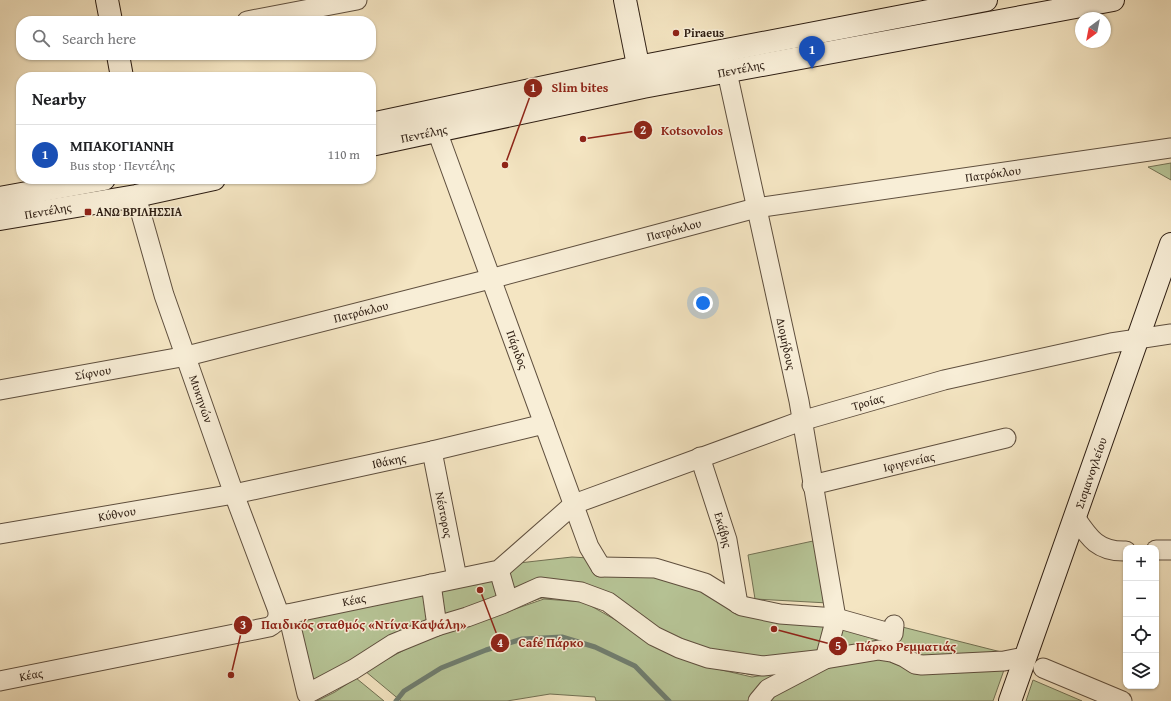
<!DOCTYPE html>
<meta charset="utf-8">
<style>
:root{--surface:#fff;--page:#f2f2f2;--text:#202124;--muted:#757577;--line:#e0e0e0;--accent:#0f766e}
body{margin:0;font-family:"Gentium Book Plus",serif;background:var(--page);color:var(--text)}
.controls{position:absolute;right:12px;bottom:12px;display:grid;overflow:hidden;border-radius:8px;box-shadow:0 1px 3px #0004}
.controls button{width:36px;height:36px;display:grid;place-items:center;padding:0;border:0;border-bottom:1px solid var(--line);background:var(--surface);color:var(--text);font:20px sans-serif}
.compass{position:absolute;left:1075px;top:12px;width:36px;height:36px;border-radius:50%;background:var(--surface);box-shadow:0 1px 3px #0004;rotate:212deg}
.you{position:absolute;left:703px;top:303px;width:14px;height:14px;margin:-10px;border:3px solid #fff;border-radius:50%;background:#1a73e8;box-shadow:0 0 0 6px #1a73e833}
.badge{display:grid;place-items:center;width:26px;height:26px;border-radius:50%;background:var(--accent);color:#fff;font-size:13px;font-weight:700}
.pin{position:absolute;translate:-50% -33px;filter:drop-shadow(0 1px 2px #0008)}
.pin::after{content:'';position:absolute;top:21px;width:14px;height:12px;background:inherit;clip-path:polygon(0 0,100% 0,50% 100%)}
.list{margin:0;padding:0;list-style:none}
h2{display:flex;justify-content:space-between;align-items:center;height:52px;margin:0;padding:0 16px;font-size:17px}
h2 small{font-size:13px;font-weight:400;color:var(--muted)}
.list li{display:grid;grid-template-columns:26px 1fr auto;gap:12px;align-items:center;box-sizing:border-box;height:60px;padding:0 16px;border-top:1px solid var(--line)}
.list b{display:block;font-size:15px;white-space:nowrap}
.list p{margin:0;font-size:13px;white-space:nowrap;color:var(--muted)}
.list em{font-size:13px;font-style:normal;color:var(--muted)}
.icon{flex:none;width:22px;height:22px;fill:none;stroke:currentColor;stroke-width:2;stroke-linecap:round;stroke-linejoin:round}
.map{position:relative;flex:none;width:1171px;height:701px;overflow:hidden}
.search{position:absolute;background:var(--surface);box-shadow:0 1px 3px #0004;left:16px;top:16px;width:360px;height:44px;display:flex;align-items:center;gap:10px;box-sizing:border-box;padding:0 14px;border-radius:16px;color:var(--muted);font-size:15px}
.panel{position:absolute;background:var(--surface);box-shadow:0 1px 3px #0004;left:16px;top:72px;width:360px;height:112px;border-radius:16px}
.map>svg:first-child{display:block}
.green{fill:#b7c597;stroke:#727154}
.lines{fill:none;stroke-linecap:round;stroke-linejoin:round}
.stream{stroke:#707e70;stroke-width:5}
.street-casing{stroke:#5f4f3e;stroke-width:21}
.secondary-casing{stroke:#2d1d12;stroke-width:24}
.street{stroke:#f8eed7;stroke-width:19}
.secondary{stroke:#f8eed7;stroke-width:22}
.poi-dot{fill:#8f2418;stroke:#f8eed7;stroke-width:1.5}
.labels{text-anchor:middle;stroke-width:3;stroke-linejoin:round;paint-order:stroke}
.poi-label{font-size:12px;font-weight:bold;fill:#2d1d12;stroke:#f8eed7;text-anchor:start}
.street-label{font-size:12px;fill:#2d1d12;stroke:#f8eed7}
.leader{fill:none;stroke:#8f2418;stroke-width:1.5}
.callout-dot{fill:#8f2418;stroke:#f8eed7;stroke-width:1.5}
.mark-label{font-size:12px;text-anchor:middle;font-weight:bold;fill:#fff}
.callout-label{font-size:13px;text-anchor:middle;font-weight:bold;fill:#8f2418;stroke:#f8eed7;stroke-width:3;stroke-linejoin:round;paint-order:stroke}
</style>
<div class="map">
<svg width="1171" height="701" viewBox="0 0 1171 701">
<rect width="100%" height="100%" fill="#f4e5c2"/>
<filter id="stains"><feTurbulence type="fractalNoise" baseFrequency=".005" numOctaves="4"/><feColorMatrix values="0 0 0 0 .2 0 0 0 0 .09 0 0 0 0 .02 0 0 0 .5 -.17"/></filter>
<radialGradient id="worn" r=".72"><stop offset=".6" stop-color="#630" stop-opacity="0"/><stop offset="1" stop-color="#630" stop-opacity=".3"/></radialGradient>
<!-- green -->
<g class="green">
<path d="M 1171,163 L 1171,180 L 1148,167 Z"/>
<path d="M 813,541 L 828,603 L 755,599 L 748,555 Z"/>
<path d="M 572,557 L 642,561 L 750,604 L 847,613 L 1017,656 L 879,656 L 752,675 L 713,666 L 675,651 L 585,600 L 542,598 L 417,640 L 314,700 L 292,611 L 510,564 Z"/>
<path d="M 544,599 L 584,602 L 674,653 L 713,668 L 752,677 L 878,657 L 918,673 L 1004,670 L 993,701 L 596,701 L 595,697 L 550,694 L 507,701 L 401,701 L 365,671 L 419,642 Z"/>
<path d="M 356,678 L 384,701 L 317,701 L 335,692 Z"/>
<path d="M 1033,680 L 1082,701 L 1026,701 Z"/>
</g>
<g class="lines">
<!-- stream -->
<path class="stream" d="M 396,701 L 404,691 L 441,668 L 486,650 L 522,639 L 562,637 L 595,647 L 635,666 L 669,701"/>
<!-- street casing -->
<g class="street-casing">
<g id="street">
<path d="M 247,21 L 357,0"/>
<path d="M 727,72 L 799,401 L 836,618 L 825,659 L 768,689 L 758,701"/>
<path d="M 437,131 L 589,547 L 601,567"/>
<path d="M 0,390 L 187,356 L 490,279 L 756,208 L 1171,148"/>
<path d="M 432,451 L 457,578"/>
<path d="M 700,457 L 727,540 L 738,604"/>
<path d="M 812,485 L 1006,438"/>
<path d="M 1075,517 C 1089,538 1098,552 1126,551"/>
<path d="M 0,534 L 234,494 L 432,451 L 544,424"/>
<path d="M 1156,550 L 1171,550"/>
<path d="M 601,567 L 655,568 L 705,583 L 742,606 L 780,614 L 836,618 L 893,634 L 894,625"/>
<path d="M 499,570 L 508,601"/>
<path d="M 431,584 L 437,626"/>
<path d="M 288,614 L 307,694 L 354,669 L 393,644 L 437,626 L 467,617 L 502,604 L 540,587 L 581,592 L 608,602 L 654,636 L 679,648 L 708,658 L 763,666 L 825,659 L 879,650 L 892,652 L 904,657 L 915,664 L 922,665 L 1004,661 L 1019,658 L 1025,660"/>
<path d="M 278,616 L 499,570 L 574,504 L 801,421 L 944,380 L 1111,343 L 1171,334"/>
<path d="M 1043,668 L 1122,701"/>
<path d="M 0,681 L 269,627 C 277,623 280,617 277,608 L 234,494 L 164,295 L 136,196"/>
</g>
</g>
<!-- secondary casing -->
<g class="secondary-casing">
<g id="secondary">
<path d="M 107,0 L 111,21"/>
<path d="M 625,0 L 641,80"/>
<path d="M 118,55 L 122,77"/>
<path d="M 371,124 L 638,67 L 986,0"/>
<path d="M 371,145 L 643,87 L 1113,0"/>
<path d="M 0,198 L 104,179"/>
<path d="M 0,219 L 136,196 L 214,179"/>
<path d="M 1010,701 L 1171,244"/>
</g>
</g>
<!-- street -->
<use href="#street" class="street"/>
<!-- secondary -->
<use href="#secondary" class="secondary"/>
</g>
<!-- markers -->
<g class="poi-dot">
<circle cx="676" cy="33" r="4"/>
<rect x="84" y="208" width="8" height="8" rx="2"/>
</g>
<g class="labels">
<!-- poi labels -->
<g class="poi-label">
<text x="684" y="37">Piraeus</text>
<text x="96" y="216">ΑΝΩ ΒΡΙΛΗΣΣΙΑ</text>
</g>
<!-- street labels -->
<g class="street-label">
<text transform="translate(741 69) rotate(-11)" y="4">Πεντέλης</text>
<text transform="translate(424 134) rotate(-12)" y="4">Πεντέλης</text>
<text transform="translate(993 174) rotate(-8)" y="4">Πατρόκλου</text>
<text transform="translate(48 211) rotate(-10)" y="4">Πεντέλης</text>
<text transform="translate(674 230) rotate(-15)" y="4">Πατρόκλου</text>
<text transform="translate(361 312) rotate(-14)" y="4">Πατρόκλου</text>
<text transform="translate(786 344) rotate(78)" y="4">Διομήδους</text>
<text transform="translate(517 350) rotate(70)" y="4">Πάριδος</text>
<text transform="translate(93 373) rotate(-10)" y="4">Σίφνου</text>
<text transform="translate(201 399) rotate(71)" y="4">Μυκηνών</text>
<text transform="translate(868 402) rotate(-16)" y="4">Τροίας</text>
<text transform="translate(389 461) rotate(-12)" y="4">Ιθάκης</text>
<text transform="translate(909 462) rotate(-13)" y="4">Ιφιγενείας</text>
<text transform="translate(1091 473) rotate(-71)" y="4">Σισμανογλείου</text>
<text transform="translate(117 514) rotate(-10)" y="4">Κύθνου</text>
<text transform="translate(444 515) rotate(79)" y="4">Νέστορος</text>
<text transform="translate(723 530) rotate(74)" y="4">Εκάβης</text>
<text transform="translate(354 600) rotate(-12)" y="4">Κέας</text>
<text transform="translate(31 675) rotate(-11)" y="4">Κέας</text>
</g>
</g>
<!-- callouts -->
<path class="leader" d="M505 165L533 88M583 139L643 130M231 675L243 625M480 590L500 643M774 629L838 646"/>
<g class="callout-dot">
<circle cx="505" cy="165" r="4"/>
<circle cx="583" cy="139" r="4"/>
<circle cx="231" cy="675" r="4"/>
<circle cx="480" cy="590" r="4"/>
<circle cx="774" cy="629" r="4"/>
<circle cx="533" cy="88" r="10"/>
<circle cx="643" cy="130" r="10"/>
<circle cx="243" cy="625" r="10"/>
<circle cx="500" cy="643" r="10"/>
<circle cx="838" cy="646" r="10"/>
</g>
<g class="mark-label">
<text x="533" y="92">1</text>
<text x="643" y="134">2</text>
<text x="243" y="629">3</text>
<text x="500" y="647">4</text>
<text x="838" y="650">5</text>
</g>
<g class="callout-label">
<text x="580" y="92">Slim bites</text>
<text x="692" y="135">Kotsovolos</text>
<text x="364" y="629">Παιδικός σταθμός «Ντίνα Καψάλη»</text>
<text x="551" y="647">Café Πάρκο</text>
<text x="906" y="651">Πάρκο Ρεμματιάς</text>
</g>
<rect width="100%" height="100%" filter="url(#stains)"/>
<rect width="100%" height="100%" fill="url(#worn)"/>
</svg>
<div class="controls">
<button>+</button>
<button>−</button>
<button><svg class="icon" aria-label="locate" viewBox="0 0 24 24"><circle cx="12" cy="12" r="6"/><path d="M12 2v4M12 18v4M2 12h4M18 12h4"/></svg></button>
<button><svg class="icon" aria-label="layers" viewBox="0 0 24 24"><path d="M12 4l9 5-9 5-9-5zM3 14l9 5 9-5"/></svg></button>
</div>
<svg class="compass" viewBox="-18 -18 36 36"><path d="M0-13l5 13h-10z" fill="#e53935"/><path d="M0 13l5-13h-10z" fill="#757577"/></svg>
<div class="you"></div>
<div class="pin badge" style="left:812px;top:69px;background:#1a4fb4">1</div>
<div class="search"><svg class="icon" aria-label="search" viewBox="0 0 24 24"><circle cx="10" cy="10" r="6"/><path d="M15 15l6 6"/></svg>Search here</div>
<section class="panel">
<h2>Nearby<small></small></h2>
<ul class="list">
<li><span class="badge" style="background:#1a4fb4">1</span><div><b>ΜΠΑΚΟΓΙΑΝΝΗ</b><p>Bus stop · Πεντέλης</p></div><em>110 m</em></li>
</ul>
</section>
</div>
